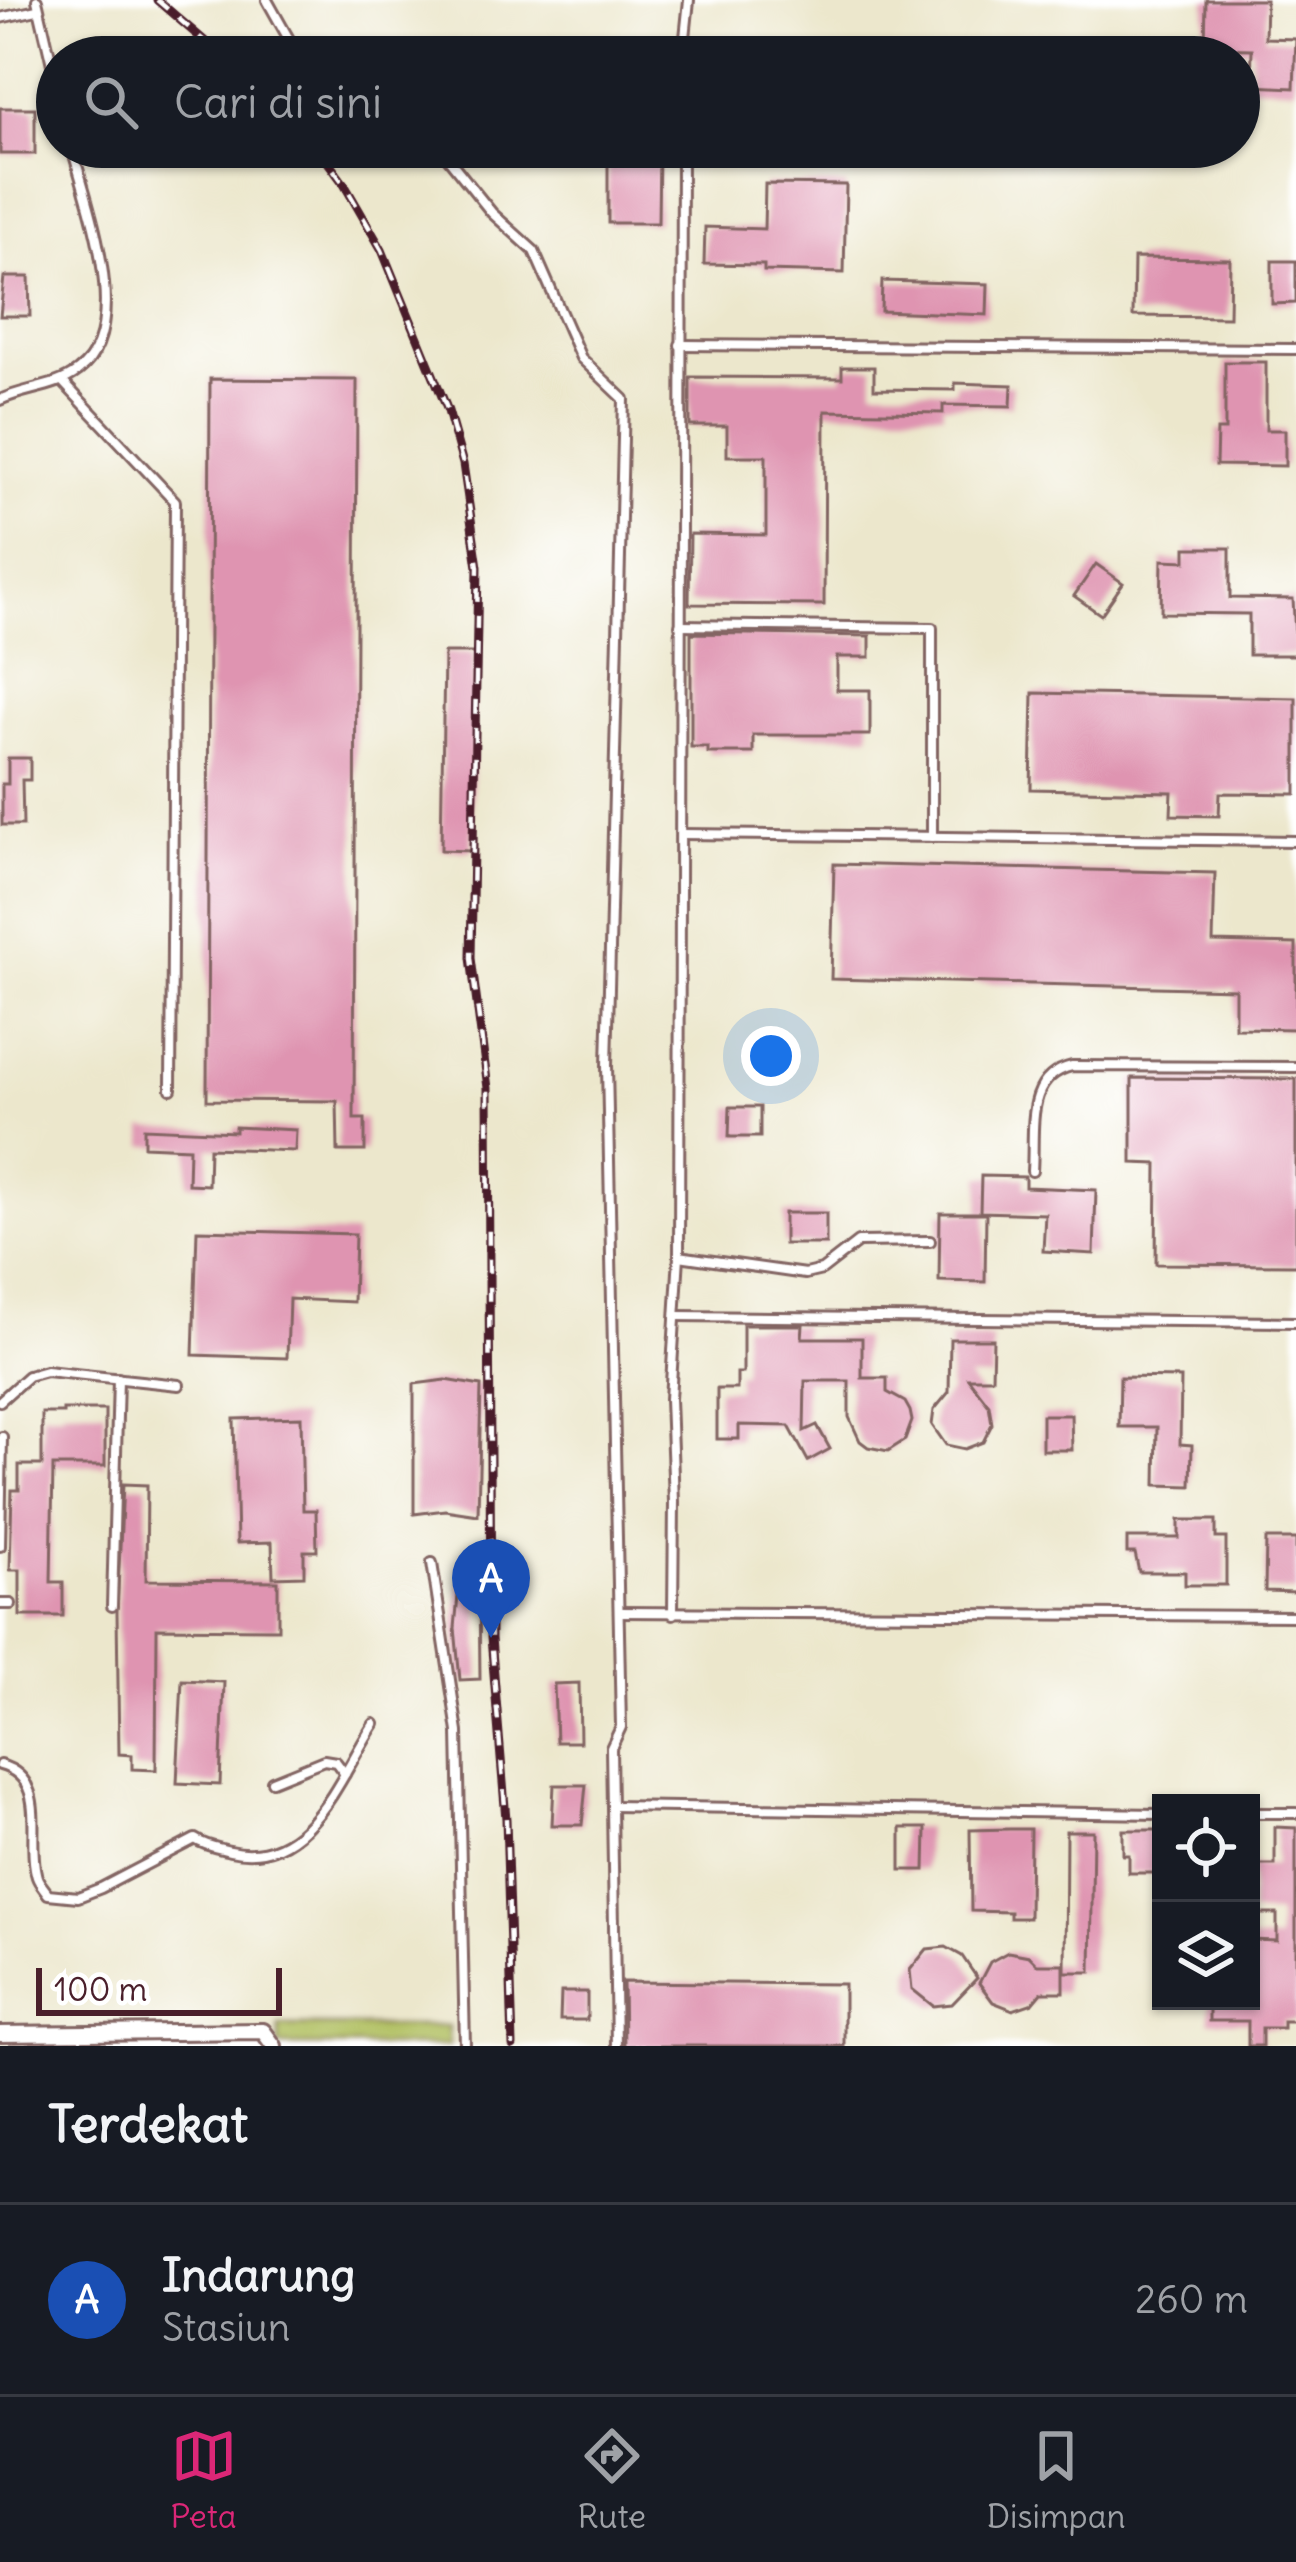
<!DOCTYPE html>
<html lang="id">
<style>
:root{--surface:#171b24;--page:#20242c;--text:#f1f3f6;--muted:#9ea1a6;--line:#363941;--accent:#db2777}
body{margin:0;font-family:Delius,sans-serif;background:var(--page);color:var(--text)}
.controls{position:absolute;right:36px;bottom:36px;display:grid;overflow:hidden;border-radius:0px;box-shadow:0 3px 9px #0004}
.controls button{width:108px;height:108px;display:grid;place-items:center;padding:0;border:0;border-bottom:3px solid var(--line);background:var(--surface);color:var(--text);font:60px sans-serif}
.scale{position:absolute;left:36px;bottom:30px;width:246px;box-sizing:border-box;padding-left:12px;border:6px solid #4a1f2b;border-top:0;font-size:33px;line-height:42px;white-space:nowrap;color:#4a1f2b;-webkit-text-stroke:9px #fff;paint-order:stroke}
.you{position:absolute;left:771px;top:1056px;width:42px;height:42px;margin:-30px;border:9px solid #fff;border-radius:50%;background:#1a73e8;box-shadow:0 0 0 18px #1a73e833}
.badge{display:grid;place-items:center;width:78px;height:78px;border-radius:50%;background:var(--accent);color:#fff;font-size:39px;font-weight:700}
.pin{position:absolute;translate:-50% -99px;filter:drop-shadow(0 3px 6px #0008)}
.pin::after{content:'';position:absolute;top:63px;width:42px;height:36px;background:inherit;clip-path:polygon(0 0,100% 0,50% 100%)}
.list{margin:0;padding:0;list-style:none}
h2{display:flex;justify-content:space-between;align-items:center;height:156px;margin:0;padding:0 48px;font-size:51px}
h2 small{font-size:39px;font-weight:400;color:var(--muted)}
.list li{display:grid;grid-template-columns:78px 1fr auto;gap:36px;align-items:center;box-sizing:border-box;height:192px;padding:0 48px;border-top:3px solid var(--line)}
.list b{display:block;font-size:45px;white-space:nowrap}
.list p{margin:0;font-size:39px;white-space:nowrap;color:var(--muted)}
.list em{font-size:39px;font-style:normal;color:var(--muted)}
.icon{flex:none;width:66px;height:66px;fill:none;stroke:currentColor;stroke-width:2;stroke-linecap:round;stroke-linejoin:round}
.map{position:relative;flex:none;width:1296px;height:2046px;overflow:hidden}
.search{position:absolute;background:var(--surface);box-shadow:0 3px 9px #0004;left:36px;right:36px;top:36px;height:132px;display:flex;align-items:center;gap:30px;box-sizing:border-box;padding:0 42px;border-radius:66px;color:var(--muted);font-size:45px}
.sheet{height:348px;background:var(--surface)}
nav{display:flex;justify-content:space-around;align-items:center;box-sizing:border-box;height:168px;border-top:3px solid var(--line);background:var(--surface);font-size:33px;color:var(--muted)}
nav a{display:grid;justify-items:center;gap:6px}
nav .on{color:var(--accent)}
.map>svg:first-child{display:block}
.green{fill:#b1c062;stroke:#7e7046;stroke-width:3}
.building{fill:#df94b1}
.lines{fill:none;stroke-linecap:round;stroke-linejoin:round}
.service-casing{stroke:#836563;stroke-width:14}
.minor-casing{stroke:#836563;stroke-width:20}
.service{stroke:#fff;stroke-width:8}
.minor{stroke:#fff;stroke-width:14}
.rail-casing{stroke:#4a1f2b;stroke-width:9}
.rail{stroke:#fff;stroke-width:4.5;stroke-dasharray:14;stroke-linecap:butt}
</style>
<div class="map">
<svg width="1296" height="2046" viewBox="0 0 1296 2046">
<rect width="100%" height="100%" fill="#fff"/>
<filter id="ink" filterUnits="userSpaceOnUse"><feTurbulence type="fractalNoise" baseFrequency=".00833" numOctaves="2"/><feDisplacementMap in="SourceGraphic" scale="24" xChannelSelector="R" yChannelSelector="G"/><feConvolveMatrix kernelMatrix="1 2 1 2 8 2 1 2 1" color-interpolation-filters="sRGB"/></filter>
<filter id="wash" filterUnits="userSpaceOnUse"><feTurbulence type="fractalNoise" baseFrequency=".004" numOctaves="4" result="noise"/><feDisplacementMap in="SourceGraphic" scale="48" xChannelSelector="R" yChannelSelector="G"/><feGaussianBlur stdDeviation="2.7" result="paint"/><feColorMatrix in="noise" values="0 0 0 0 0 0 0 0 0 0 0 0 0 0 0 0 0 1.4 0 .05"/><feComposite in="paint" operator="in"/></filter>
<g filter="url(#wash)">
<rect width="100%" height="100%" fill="#ece7cc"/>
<!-- green -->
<path class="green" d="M 279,2026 L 448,2026 L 449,2046 L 279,2046 Z"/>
<g id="blocks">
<!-- building -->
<g class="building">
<path d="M 1206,0 L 1266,0 L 1265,38 L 1296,39 L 1294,88 L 1251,86 L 1252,49 L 1205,48 Z"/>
<rect x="0" y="108" width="35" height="46"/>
<path d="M 608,151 L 659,152 L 658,223 L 608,223 Z"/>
<path d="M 765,184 L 846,185 L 844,273 L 764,271 L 764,265 L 704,264 L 705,227 L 764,229 Z"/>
<path d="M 1134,258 L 1230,259 L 1229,317 L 1133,316 Z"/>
<path d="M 1272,261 L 1296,261 L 1296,303 L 1272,304 Z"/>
<path d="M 4,277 L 29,277 L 30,316 L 0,316 Z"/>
<path d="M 882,281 L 988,284 L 987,315 L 881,311 Z"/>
<path d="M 1225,362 L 1266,362 L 1266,430 L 1285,430 L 1285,466 L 1216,465 L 1217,430 L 1225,430 Z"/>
<path d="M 842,367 L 874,367 L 874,389 L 955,390 L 955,383 L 1012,385 L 1011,406 L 943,405 L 943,413 L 825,411 L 824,605 L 689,604 L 690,534 L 766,535 L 766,456 L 727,456 L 727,426 L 690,426 L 690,377 L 842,378 Z"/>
<path d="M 210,379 L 357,380 L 354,1119 L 365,1119 L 365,1151 L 338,1151 L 337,1101 L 207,1100 Z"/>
<path d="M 1186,548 L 1230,548 L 1230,598 L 1293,599 L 1296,655 L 1249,655 L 1249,614 L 1161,613 L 1162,560 L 1186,561 Z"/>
<path d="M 1096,564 L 1123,583 L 1101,615 L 1074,596 Z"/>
<path d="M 691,633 L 870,636 L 870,657 L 837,657 L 837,690 L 870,690 L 870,735 L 753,735 L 753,753 L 708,753 L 708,747 L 691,747 Z"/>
<path d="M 444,653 L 474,653 L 472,851 L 441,850 Z"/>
<path d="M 1033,693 L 1296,698 L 1296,794 L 1220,793 L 1219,816 L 1171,815 L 1172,792 L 1031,789 Z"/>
<path d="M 8,758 L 30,758 L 30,780 L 22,780 L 23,825 L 2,825 L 2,784 L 8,784 Z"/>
<path d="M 834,864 L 1215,873 L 1213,942 L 1296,944 L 1296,1029 L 1235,1028 L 1235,989 L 831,979 Z"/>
<path d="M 1132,1078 L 1296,1079 L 1296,1265 L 1156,1264 L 1157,1164 L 1132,1163 Z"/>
<path d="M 730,1107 L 760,1107 L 760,1137 L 729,1137 Z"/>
<path d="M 235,1127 L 296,1130 L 295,1151 L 209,1148 L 208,1185 L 188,1184 L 189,1148 L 144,1146 L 144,1128 L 235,1132 Z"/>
<path d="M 981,1176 L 1025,1177 L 1025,1187 L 1096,1190 L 1094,1254 L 1043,1251 L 1045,1214 L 980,1212 Z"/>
<rect x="784" y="1213" width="42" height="31"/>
<path d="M 940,1213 L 986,1213 L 985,1282 L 939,1281 Z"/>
<path d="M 197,1230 L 355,1234 L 353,1302 L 289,1299 L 287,1358 L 193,1355 Z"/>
<path d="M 743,1325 L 803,1325 L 802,1338 L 862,1338 L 862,1378 L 887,1378 L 887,1392 L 905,1402 L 910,1411 L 912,1421 L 905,1440 L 888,1451 L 868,1447 L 860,1441 L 849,1417 L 849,1381 L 805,1381 L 804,1431 L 817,1425 L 830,1449 L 808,1461 L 789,1426 L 739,1425 L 739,1439 L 717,1439 L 717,1389 L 737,1389 L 737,1373 L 743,1373 Z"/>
<path d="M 950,1339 L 993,1339 L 992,1378 L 968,1378 L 989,1405 L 992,1424 L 983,1442 L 965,1449 L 946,1445 L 932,1425 L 934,1410 L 949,1392 Z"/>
<path d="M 1120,1377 L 1181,1378 L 1180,1444 L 1192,1445 L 1191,1486 L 1156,1485 L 1157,1427 L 1119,1427 Z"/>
<path d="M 446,1380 L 481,1386 L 478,1515 L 445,1510 L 414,1514 L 414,1384 Z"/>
<path d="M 63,1410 L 105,1410 L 105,1466 L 53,1466 L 51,1582 L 63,1582 L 63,1616 L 20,1616 L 20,1570 L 10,1570 L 12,1490 L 19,1490 L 19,1465 L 42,1465 L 42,1413 L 63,1413 Z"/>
<path d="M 1042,1415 L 1071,1415 L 1072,1450 L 1042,1450 Z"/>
<path d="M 301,1417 L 303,1510 L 316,1510 L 317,1551 L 304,1551 L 304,1576 L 273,1577 L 272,1542 L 237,1543 L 234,1419 Z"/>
<path d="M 123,1484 L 147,1485 L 146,1580 L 278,1581 L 278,1629 L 157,1628 L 156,1770 L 132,1769 L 132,1755 L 119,1754 L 117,1612 Z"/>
<path d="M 1179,1520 L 1216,1520 L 1216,1538 L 1226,1538 L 1226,1585 L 1185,1585 L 1185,1572 L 1139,1572 L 1135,1553 L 1127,1553 L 1127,1538 L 1179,1538 Z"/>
<path d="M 1266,1539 L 1296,1539 L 1296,1592 L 1265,1591 Z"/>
<path d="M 459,1584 L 479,1584 L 480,1679 L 460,1680 L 455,1628 Z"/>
<path d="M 182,1680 L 224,1682 L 220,1785 L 177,1783 Z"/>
<path d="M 579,1683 L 580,1742 L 556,1742 L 554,1684 Z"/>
<path d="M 554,1785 L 586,1785 L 582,1825 L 552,1825 Z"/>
<path d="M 1275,1827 L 1296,1828 L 1296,2021 L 1283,2021 L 1283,2028 L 1262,2028 L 1262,2046 L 1248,2046 L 1248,2021 L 1209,2021 L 1209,2001 L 1251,2003 L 1251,1940 L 1277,1941 L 1277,1914 L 1251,1914 L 1251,1865 L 1275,1865 Z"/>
<path d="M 901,1828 L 926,1828 L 925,1870 L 901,1870 Z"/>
<path d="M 1010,1829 L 1030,1829 L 1029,1918 L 1010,1918 L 1010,1912 L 971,1911 L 970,1830 Z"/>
<path d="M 1123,1830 L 1161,1830 L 1161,1865 L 1157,1865 L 1157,1873 L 1129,1873 L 1129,1855 L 1123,1855 Z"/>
<path d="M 1066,1831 L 1093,1831 L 1091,1972 L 1065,1972 Z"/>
<path d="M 946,1947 L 962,1956 L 977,1978 L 952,2004 L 933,2006 L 912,1989 L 910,1970 L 927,1949 Z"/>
<path d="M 1008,1952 L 1029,1956 L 1037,1964 L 1064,1964 L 1064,1992 L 1042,1992 L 1033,2003 L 1013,2010 L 993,2002 L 979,1983 L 990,1962 Z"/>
<path d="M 623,1982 L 844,1984 L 844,2046 L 624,2046 Z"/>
<path d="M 561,1992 L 587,1992 L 587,2020 L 560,2020 Z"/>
</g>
</g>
</g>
<g filter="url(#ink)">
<use href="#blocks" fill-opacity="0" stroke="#836563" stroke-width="3"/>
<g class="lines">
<!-- service casing -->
<g class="service-casing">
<g id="service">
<path d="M 37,0 L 57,86"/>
<path d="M 267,0 L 299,57"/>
<path d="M 0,18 L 37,10"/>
<path d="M 683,57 L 689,0"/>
<path d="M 439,147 L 492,213 L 534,251 L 581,358 L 624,399 L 607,1066 L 621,1727 L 611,1748 L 616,2046"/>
<path d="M 680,345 L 1296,349"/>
<path d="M 62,381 L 175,501 L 171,1089"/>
<path d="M 0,400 C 25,388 56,388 78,371 C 135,329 86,202 72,147"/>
<path d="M 680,625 L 932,628 L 932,837"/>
<path d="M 681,834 L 1296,841"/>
<path d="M 1032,1171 C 1035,1129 1024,1077 1072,1066 L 1296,1067"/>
<path d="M 679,1256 L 805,1274 L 822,1270 L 858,1242 L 930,1241"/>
<path d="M 676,1316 L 1296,1322"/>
<path d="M 0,1401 L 28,1376 L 46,1371 L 179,1385"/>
<path d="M 0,1546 L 2,1437"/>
<path d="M 432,1563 L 458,1732 L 465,2046"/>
<path d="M 0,1604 L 11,1604"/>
<path d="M 112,1606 L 118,1378"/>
<path d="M 619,1612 L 1296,1616"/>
<path d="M 673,1614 L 674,1502 L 670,1399 L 679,1256 L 682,147"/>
<path d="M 0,1765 C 51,1779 25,1839 37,1877 C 39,1883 44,1888 48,1894 L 78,1897 L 101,1888 L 195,1839 C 205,1846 218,1848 230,1851 C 309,1869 340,1776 374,1724"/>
<path d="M 272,1781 L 324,1760 L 336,1762 L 345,1774"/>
<path d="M 612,1806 L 1161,1814"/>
<path d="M 1251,1813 L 1296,1813"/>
</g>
</g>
<!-- minor casing -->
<g class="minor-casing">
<path id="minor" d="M 0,2034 L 263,2031 L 274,2046"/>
</g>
<!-- service -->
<use href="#service" class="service"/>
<!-- minor -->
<use href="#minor" class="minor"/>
<!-- rail casing -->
<g class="rail-casing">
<g id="rail">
<path d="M 157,0 L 223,57"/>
<path d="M 317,147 L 344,184 L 382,250 L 448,411 L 463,464 L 478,567 L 471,958 L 488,1088 L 491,1638 L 506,1819 L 513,2046"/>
</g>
</g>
<!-- rail -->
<use href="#rail" class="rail"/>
</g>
</g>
</svg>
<div class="controls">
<button><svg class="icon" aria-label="locate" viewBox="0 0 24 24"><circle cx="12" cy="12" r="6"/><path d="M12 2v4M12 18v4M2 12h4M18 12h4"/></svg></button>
<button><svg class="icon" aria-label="layers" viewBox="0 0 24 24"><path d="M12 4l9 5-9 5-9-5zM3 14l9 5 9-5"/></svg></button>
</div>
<div class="scale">100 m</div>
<div class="you"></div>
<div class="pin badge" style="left:491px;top:1638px;background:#1a4fb4">A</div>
<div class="search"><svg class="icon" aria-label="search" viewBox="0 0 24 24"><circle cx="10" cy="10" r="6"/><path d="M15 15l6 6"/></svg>Cari di sini</div>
</div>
<section class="sheet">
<h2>Terdekat<small></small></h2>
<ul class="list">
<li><span class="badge" style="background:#1a4fb4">A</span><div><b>Indarung</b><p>Stasiun</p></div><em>260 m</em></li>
</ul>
</section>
<nav>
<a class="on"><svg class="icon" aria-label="map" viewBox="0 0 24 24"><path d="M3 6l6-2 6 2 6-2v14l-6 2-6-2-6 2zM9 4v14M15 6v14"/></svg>Peta</a>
<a><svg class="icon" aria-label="directions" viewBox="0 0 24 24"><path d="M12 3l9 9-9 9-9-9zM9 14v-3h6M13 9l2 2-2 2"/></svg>Rute</a>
<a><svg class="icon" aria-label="saved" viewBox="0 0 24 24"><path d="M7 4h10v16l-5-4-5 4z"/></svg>Disimpan</a>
</nav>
